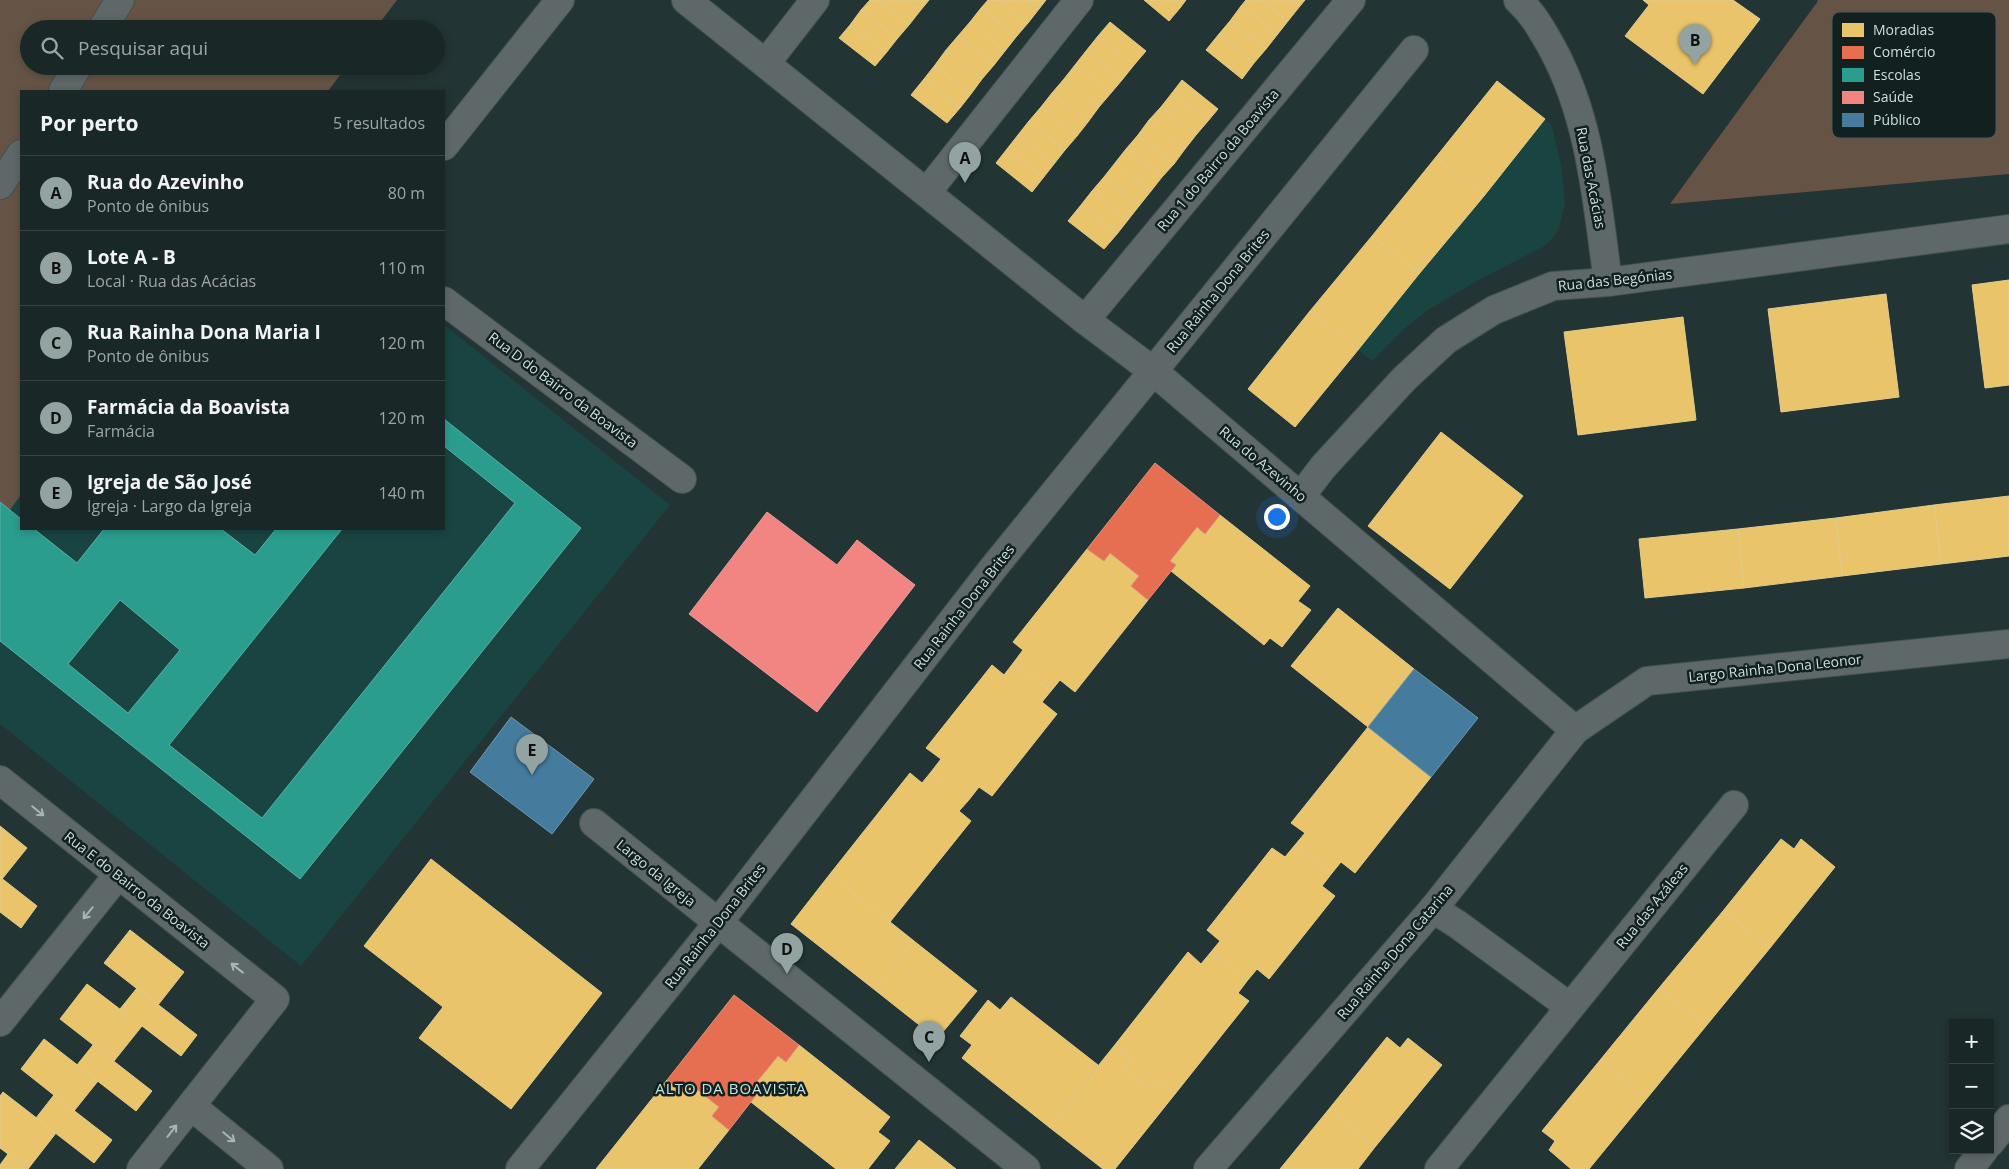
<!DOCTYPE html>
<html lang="pt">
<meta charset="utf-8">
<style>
:root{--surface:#1a2727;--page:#273333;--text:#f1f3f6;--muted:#9fa5a7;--line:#384444;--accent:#92a3a2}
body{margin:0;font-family:"Open Sans",sans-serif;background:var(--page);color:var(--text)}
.controls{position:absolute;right:15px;bottom:15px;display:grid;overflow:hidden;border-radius:0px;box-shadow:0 2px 8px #0003}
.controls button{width:45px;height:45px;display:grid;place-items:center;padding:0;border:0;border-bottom:1px solid var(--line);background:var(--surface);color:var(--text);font:25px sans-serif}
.you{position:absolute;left:1276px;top:516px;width:18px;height:18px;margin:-12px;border:4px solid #fff;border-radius:50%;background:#1a73e8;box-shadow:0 0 0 8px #1a73e833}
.badge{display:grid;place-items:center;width:32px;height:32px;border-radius:50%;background:var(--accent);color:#111;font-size:16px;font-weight:700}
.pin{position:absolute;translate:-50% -41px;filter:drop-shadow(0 1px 2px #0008)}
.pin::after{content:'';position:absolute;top:26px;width:18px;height:15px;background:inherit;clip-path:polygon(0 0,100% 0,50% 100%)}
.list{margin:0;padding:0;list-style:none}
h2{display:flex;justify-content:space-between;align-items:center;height:65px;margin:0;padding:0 20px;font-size:21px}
h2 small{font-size:16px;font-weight:400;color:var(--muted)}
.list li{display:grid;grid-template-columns:32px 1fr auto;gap:15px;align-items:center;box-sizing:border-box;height:75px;padding:0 20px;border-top:1px solid var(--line)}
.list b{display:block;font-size:19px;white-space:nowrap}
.list p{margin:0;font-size:16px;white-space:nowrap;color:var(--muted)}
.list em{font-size:16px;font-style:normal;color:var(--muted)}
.icon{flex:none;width:28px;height:28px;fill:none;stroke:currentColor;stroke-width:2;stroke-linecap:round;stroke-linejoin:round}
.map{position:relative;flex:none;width:2009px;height:1169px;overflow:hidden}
.search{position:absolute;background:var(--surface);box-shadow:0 2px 8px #0003;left:20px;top:20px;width:425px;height:55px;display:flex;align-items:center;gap:12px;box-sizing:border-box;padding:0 18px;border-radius:28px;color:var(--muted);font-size:19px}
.panel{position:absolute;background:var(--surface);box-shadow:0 2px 8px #0003;left:20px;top:90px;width:425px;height:440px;border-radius:0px}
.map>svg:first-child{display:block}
.built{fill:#194441}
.green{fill:#655346}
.homes{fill:#e9c46a;stroke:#e1cc8d}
.shops{fill:#e76f51;stroke:#df917b}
.schools{fill:#2a9d8f;stroke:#5bb1a7;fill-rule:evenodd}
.health{fill:#f28482;stroke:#e79f9e}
.public{fill:#457b9d;stroke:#6e99b0}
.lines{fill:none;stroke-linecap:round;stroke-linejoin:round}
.minor-casing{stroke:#435151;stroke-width:30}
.tertiary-casing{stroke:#435151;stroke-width:30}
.minor{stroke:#5f6868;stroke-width:28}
.tertiary{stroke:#5f6868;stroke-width:28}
.oneway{stroke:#a6b5b5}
.labels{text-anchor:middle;stroke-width:5;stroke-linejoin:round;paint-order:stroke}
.street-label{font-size:14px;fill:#cddfde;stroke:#12201f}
.neighbourhood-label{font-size:15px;letter-spacing:1px;fill:#bfe4e1;stroke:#12201f}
.key{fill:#12201f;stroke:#4a5958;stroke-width:1}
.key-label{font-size:14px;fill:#cddfde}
</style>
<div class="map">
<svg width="2009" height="1169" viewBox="0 0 2009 1169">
<rect width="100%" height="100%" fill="#233434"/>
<!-- built -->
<g class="built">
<path d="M 1545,119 L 1551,124 L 1561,164 L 1565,203 L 1559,228 L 1552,239 L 1543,247 L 1482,278 L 1428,310 L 1404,329 L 1372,361 L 1358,350 Z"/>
<path d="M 444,325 L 670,505 L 301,966 L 0,724 L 0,459 L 21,432 L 21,529 L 444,529 Z"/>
</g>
<!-- green -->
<g class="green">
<path d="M 0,0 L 397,0 L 375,29 L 29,29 L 29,66 L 347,66 L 328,91 L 21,91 L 21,495 L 0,523 Z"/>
<path d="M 1817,0 L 2009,0 L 2009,174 L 1670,204 L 1818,1 Z"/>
</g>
<!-- homes -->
<g class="homes">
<path d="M 870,0 L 877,0 L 909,25 L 897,39 L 861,10 Z"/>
<path d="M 877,0 L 906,0 L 920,11 L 909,25 Z"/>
<path d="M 906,0 L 929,0 L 920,11 Z"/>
<path d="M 988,0 L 999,0 L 1028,23 L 1016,37 L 981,8 Z"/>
<path d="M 999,0 L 1028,0 L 1039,9 L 1028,23 Z"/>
<path d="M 1028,0 L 1046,0 L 1039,9 Z"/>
<path d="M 1144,0 L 1171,0 L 1180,8 L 1169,21 Z"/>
<path d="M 1171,0 L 1186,0 L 1180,8 Z"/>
<path d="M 1246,0 L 1262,0 L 1288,21 L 1277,35 L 1241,6 Z"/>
<path d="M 1262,0 L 1292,0 L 1300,6 L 1288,21 Z"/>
<path d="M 1292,0 L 1305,0 L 1300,6 Z"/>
<path d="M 1643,0 L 1733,0 L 1760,19 L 1703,94 L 1625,36 L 1649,5 Z"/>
<path d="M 1241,6 L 1277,35 L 1266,49 L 1230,21 Z"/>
<path d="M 981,8 L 1016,37 L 1005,51 L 970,22 Z"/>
<path d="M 861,10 L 897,39 L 886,53 L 850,25 Z"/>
<path d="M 1230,21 L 1266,49 L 1254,63 L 1219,34 Z"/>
<path d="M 970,22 L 1005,51 L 994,65 L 958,36 Z"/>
<path d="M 1110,22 L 1146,51 L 1134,65 L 1098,36 Z"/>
<path d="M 850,25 L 886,53 L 875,66 L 839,38 Z"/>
<path d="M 1219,34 L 1254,63 L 1242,79 L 1206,50 Z"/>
<path d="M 958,36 L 994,65 L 982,79 L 946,50 Z"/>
<path d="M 1098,36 L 1134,65 L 1122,80 L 1086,51 Z"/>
<path d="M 946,50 L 982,79 L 971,94 L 935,65 Z"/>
<path d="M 1086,51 L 1122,80 L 1111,93 L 1075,65 Z"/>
<path d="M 935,65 L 971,94 L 960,108 L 924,79 Z"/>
<path d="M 1075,65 L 1111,93 L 1099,107 L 1064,79 Z"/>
<path d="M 924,79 L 960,108 L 947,123 L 911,95 Z"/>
<path d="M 1064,79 L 1099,107 L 1088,122 L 1052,93 Z"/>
<path d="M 1182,80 L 1218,109 L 1208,121 L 1172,93 Z"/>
<path d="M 1497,81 L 1545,119 L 1484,196 L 1436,157 Z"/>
<path d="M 1052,93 L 1088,122 L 1077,136 L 1041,107 Z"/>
<path d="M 1172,93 L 1208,121 L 1196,135 L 1161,107 Z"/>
<path d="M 1041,107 L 1077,136 L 1065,150 L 1029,121 Z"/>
<path d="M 1161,107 L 1196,135 L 1185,149 L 1149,120 Z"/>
<path d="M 1149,120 L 1185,149 L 1174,164 L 1138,135 Z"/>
<path d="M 1029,121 L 1065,150 L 1054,164 L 1018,135 Z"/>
<path d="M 1018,135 L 1054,164 L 1043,178 L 1007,149 Z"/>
<path d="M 1138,135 L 1174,164 L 1162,177 L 1126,149 Z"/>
<path d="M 1007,149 L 1043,178 L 1032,192 L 996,163 Z"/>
<path d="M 1126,149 L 1162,177 L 1151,191 L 1115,163 Z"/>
<path d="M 1436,157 L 1484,196 L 1419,274 L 1372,236 Z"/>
<path d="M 1115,163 L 1151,191 L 1139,206 L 1104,177 Z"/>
<path d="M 1104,177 L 1139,206 L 1128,220 L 1092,191 Z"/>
<path d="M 1092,191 L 1128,220 L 1117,234 L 1081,205 Z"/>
<path d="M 1081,205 L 1117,234 L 1104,249 L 1068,221 Z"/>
<path d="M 1372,236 L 1419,274 L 1358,350 L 1310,311 Z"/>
<path d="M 2009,280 L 2009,385 L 1985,388 L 1972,285 Z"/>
<path d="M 1886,294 L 1899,397 L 1781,412 L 1768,309 Z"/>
<path d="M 1310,311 L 1358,350 L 1295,427 L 1248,389 Z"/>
<path d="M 1683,317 L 1696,420 L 1578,435 L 1564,332 Z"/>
<path d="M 1441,432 L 1523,496 L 1450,589 L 1368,526 Z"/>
<path d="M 2009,496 L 2009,556 L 1941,564 L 1934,505 Z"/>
<path d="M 1934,505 L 1941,564 L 1842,576 L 1836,518 Z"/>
<path d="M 1220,515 L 1310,586 L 1298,601 L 1311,610 L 1282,647 L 1270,638 L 1264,645 L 1171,571 L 1176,565 L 1170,561 L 1197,527 L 1205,534 Z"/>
<path d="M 1836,518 L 1842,576 L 1744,588 L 1738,529 Z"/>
<path d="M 1738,529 L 1744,588 L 1645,598 L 1639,539 Z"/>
<path d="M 1087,549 L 1104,561 L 1110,553 L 1139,576 L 1131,586 L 1148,600 L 1075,692 L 1060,680 L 1051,691 L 1014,662 L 1023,650 L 1013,642 Z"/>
<path d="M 1338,608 L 1414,669 L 1368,727 L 1291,666 Z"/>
<path d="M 1014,662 L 1051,691 L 1042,702 L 1057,714 L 992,796 L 979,787 L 968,801 L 931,772 L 941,759 L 926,748 L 992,665 L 1004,675 Z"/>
<path d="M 1368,727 L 1431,777 L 1355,873 L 1341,862 L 1332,873 L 1295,845 L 1305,833 L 1291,823 Z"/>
<path d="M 931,772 L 968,801 L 959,811 L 971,821 L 890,922 L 830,874 L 910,773 L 922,783 Z"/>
<path d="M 0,826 L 27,848 L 2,879 L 0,877 Z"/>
<path d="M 1781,839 L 1794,849 L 1801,839 L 1835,867 L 1770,948 L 1723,911 Z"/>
<path d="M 1295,845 L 1332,873 L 1322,886 L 1335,896 L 1269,979 L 1257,969 L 1247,981 L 1211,952 L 1220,941 L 1207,930 L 1272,848 L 1285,857 Z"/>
<path d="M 431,859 L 602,993 L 511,1109 L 419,1038 L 443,1007 L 364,946 Z"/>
<path d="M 830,874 L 914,941 L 875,990 L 791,924 Z"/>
<path d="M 0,877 L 37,906 L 21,928 L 0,912 Z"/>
<path d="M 1723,911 L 1770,948 L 1706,1026 L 1659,988 Z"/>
<path d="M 130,930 L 184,972 L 158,1005 L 104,963 Z"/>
<path d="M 914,941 L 977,991 L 937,1039 L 875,990 Z"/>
<path d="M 1188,952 L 1201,964 L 1211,952 L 1247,981 L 1238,993 L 1249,1001 L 1175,1094 L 1159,1082 L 1152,1091 L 1123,1068 L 1131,1059 L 1114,1046 Z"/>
<path d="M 87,984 L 142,1026 L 114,1061 L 60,1019 Z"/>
<path d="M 137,988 L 197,1035 L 181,1056 L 120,1009 Z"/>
<path d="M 1659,988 L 1706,1026 L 1648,1097 L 1601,1059 Z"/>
<path d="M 1011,997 L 1098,1065 L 1049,1127 L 962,1058 L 972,1045 L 960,1036 L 988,1000 L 1000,1010 Z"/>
<path d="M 1387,1037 L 1400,1048 L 1408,1038 L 1442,1065 L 1375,1147 L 1329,1109 Z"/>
<path d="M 44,1039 L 98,1081 L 74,1111 L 21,1069 Z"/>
<path d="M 93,1045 L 152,1091 L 136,1111 L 77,1065 Z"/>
<path d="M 799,1045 L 890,1117 L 878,1132 L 890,1141 L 868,1169 L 836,1169 L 751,1102 L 761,1089 L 755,1084 L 778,1056 L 786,1062 Z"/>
<path d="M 1114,1046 L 1131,1059 L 1123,1068 L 1152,1091 L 1159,1082 L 1175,1094 L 1115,1169 L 1103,1169 L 1049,1127 Z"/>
<path d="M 1601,1059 L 1648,1097 L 1589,1169 L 1571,1169 L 1549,1150 L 1555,1141 L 1542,1131 Z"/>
<path d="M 667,1080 L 684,1093 L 690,1084 L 719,1107 L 712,1116 L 729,1130 L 698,1169 L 596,1169 Z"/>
<path d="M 3,1092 L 56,1133 L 28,1169 L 0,1148 L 0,1096 Z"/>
<path d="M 54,1095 L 112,1140 L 94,1163 L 36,1118 Z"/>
<path d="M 1329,1109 L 1375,1147 L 1358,1169 L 1280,1169 Z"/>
<path d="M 919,1140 L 956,1169 L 895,1169 Z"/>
<path d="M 8,1154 L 27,1169 L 0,1169 L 0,1165 Z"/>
</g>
<!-- shops -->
<g class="shops">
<path d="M 1155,463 L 1220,515 L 1205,534 L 1197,527 L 1170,561 L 1176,565 L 1148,600 L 1131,586 L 1139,576 L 1110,553 L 1104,561 L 1087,549 Z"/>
<path d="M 734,995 L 799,1045 L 786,1062 L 778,1056 L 755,1084 L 761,1089 L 729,1130 L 712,1116 L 719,1107 L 690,1084 L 684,1093 L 667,1080 Z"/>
</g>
<!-- schools -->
<path class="schools" d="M 444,419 L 581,528 L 300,879 L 0,641 L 0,502 L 21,519 L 21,529 L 34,529 L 77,563 L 104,529 L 221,529 L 255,555 L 276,529 L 342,529 L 169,745 L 262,818 L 515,503 L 444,446 ZM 120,600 L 180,650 L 128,713 L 68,664 Z"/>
<!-- health -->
<path class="health" d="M 767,512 L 837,565 L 857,540 L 915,585 L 817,712 L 689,614 Z"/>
<!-- public -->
<g class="public">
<path d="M 1414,669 L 1478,718 L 1431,777 L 1368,727 Z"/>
<path d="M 511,717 L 594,779 L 552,834 L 470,772 Z"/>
</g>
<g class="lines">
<!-- minor casing -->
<g class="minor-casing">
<g id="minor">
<path d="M 686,0 L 1085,320 L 1153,371 L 1575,730"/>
<path d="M 1518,0 C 1534,15 1540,27 1551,46 C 1591,118 1597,202 1608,282"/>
<path d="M 766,63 L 815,0"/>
<path d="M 444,146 L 560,0"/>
<path d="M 927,192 L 1079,0"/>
<path d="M 444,301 L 682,479"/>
<path d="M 1085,320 L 1351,0"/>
<path d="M 1301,496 L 1323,467 L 1404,379 L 1446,340 L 1494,310 L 1553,286 L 1608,282 L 2009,229"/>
<path d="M 0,780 L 275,999 L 141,1169"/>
<path d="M 594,823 L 1026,1169"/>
<path d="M 1433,909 L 1457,924 L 1570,1007"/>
<path d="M 0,1022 L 118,875"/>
<path d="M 191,1106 L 269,1169"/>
<path d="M 520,1169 L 718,923 L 994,567 L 1414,50"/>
<path d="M 1208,1169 L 1433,909 L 1575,730 L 1647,681 L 2009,644"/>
<path d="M 1439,1169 L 1734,805"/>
</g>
</g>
<!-- tertiary casing -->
<g class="tertiary-casing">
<g id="tertiary">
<path d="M 102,29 L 120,0"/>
<path d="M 63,91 L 78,66"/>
<path d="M 0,185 L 21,154"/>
<path d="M 1990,1143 L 2009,1119"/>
<path d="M 1969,1169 L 1984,1150"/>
</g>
</g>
<!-- minor -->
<use href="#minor" class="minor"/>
<!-- tertiary -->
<use href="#tertiary" class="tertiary"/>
</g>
<!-- one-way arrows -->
<defs><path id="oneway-shaft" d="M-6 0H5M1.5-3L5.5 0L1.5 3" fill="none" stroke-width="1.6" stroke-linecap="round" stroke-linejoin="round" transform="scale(1.25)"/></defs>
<g class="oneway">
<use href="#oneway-shaft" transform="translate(38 811) rotate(39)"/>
<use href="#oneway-shaft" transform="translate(88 913) rotate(129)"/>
<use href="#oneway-shaft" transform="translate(237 968) rotate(-142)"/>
<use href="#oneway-shaft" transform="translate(172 1131) rotate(-52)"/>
<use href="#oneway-shaft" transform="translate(229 1137) rotate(39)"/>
</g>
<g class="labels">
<!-- street labels -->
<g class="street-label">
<text transform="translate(1218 160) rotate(-50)" y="5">Rua 1 do Bairro da Boavista</text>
<text transform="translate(1591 178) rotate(79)" y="5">Rua das Acácias</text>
<text transform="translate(1615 280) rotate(-6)" y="5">Rua das Begónias</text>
<text transform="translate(1218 291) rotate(-51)" y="5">Rua Rainha Dona Brites</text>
<text transform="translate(563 390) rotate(37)" y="5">Rua D do Bairro da Boavista</text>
<text transform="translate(1263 464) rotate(40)" y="5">Rua do Azevinho</text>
<text transform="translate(964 607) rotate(-52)" y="5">Rua Rainha Dona Brites</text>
<text transform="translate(1775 668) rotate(-6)" y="5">Largo Rainha Dona Leonor</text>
<text transform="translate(656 873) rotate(39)" y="5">Largo da Igreja</text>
<text transform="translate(137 890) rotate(38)" y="5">Rua E do Bairro da Boavista</text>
<text transform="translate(1652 906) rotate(-51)" y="5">Rua das Azáleas</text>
<text transform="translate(715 926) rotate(-52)" y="5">Rua Rainha Dona Brites</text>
<text transform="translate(1395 952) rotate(-50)" y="5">Rua Rainha Dona Catarina</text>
</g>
<!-- neighbourhood labels -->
<g class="neighbourhood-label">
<text x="731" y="1094">ALTO DA BOAVISTA</text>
</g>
</g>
<!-- legend -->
<rect x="1832" y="12" width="164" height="126" rx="8" class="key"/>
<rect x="1842" y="23" width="22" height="14" fill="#e9c46a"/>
<rect x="1842" y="46" width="22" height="13" fill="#e76f51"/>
<rect x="1842" y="68" width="22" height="14" fill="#2a9d8f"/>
<rect x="1842" y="91" width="22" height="13" fill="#f28482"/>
<rect x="1842" y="113" width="22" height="14" fill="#457b9d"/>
<g class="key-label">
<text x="1873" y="35">Moradias</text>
<text x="1873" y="57">Comércio</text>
<text x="1873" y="80">Escolas</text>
<text x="1873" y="102">Saúde</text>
<text x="1873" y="125">Público</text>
</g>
</svg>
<div class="controls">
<button>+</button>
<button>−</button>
<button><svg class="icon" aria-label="layers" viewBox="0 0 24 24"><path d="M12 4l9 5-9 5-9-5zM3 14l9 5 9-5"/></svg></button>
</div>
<div class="you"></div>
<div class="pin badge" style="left:965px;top:183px">A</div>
<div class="pin badge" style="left:1695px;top:65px">B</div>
<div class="pin badge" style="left:929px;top:1062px">C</div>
<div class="pin badge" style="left:787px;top:974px">D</div>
<div class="pin badge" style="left:532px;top:775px">E</div>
<div class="search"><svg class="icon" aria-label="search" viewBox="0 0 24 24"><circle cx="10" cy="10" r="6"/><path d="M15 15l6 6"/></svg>Pesquisar aqui</div>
<section class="panel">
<h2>Por perto<small>5 resultados</small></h2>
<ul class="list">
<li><span class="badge">A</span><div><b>Rua do Azevinho</b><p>Ponto de ônibus</p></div><em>80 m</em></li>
<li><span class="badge">B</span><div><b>Lote A - B</b><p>Local · Rua das Acácias</p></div><em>110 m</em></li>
<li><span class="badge">C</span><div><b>Rua Rainha Dona Maria I</b><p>Ponto de ônibus</p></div><em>120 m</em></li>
<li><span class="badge">D</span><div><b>Farmácia da Boavista</b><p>Farmácia</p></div><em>120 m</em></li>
<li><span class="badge">E</span><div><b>Igreja de São José</b><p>Igreja · Largo da Igreja</p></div><em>140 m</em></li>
</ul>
</section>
</div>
